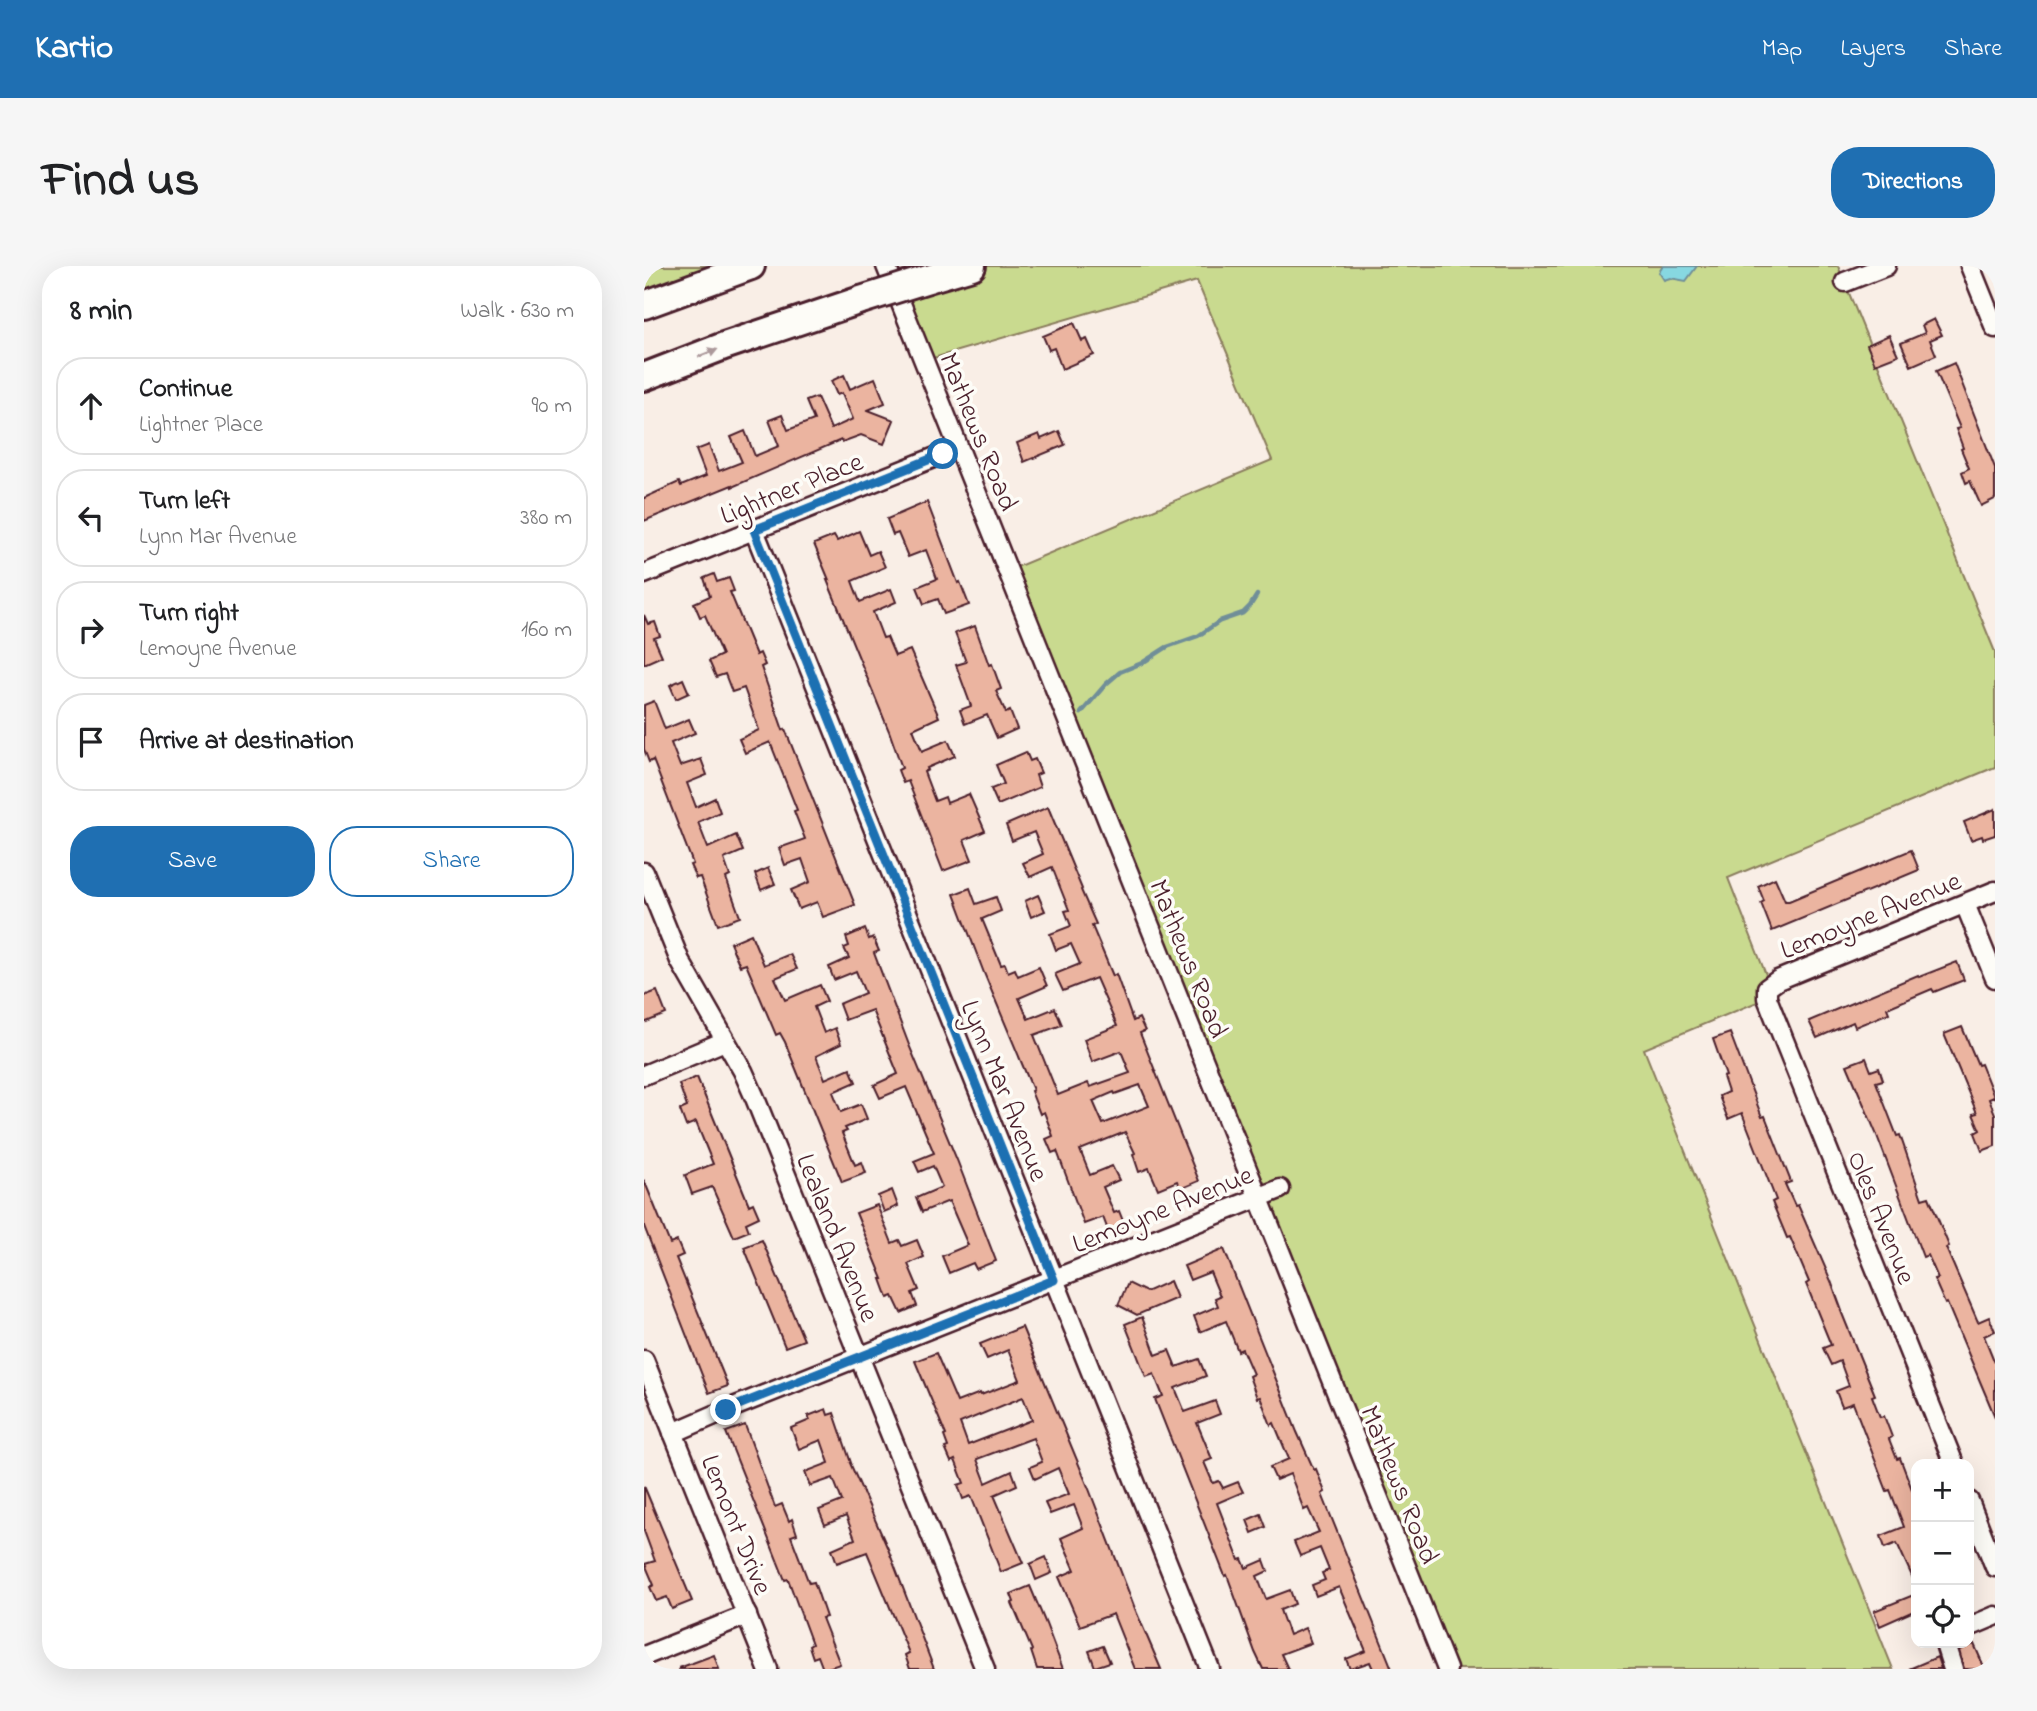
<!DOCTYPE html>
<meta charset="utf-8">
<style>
:root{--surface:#fff;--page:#f6f6f6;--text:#202124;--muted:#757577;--line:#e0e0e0;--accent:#1f6fb2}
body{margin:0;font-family:"Indie Flower",sans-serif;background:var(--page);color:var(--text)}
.controls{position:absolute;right:21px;bottom:21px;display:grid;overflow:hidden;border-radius:14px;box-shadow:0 7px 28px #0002}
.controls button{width:63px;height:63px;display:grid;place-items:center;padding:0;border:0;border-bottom:2px solid var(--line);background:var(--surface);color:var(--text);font:35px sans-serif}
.stop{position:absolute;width:21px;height:21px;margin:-16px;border:5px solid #1f6fb2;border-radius:50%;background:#fff}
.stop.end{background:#1f6fb2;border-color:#fff;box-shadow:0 2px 7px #0008}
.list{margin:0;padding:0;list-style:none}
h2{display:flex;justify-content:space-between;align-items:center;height:91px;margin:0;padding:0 28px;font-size:30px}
h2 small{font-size:23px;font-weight:400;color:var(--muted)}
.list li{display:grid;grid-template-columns:46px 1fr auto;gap:21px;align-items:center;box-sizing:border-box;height:98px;margin:0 14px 14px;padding:0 14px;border:2px solid var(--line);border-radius:28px}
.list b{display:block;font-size:26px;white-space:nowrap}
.list p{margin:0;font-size:23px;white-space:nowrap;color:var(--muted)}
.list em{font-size:23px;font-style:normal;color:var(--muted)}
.actions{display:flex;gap:14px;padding:21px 28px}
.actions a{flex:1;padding:16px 0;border:2px solid var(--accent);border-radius:28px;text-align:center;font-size:24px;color:var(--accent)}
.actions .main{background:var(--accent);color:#fff}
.icon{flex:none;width:38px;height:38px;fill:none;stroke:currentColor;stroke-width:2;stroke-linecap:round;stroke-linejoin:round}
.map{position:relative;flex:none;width:1351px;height:1403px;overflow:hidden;border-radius:28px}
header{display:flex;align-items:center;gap:42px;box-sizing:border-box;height:98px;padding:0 35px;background:var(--accent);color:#fff}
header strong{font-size:33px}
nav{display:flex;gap:38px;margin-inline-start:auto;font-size:24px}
.intro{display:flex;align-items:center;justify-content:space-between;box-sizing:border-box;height:168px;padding:0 42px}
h1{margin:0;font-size:49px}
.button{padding:18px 32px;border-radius:28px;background:var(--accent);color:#fff;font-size:24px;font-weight:700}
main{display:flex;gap:42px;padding:0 42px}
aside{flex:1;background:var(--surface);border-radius:28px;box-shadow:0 7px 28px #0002}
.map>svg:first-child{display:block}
.green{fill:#c9da8f;stroke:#8a7c5d;stroke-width:2}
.water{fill:#87d8e1;stroke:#6f8e98;stroke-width:2}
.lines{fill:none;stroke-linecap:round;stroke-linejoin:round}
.stream{stroke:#6f8e98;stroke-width:4.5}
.building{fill:#ebb4a0;stroke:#4a1f2b;stroke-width:2;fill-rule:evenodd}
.minor-casing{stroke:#4a1f2b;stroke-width:23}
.highway-casing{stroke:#4a1f2b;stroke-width:32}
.minor{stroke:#fdfcf7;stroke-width:18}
.highway{stroke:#fdfcf7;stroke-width:26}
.highway-bridge-casing{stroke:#4a1f2b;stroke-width:32;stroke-linecap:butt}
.highway-bridge{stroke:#fdfcf7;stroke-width:26}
.oneway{fill:#ac999b}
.route{stroke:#1f6fb2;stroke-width:9}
.labels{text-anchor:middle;stroke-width:7;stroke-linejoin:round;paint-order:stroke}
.street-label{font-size:28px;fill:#4a1f2b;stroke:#fdfcf7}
</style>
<header>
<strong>Kartio</strong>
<nav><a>Map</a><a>Layers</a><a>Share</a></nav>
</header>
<div class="intro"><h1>Find us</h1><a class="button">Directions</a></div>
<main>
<aside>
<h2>8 min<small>Walk · 630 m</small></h2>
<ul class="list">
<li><svg class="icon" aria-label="ahead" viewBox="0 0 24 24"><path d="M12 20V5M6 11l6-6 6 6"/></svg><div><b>Continue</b><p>Lightner Place</p></div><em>90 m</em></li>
<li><svg class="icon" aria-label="left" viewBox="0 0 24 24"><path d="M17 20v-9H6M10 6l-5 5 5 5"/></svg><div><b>Turn left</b><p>Lynn Mar Avenue</p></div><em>380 m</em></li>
<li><svg class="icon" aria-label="right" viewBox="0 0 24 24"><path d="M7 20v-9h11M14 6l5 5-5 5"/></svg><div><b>Turn right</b><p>Lemoyne Avenue</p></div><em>160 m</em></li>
<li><svg class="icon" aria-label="arrive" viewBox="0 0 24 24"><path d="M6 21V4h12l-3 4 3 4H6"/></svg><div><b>Arrive at destination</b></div></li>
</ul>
<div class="actions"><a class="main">Save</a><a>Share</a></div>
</aside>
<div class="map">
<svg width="1351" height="1403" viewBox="0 0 1351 1403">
<rect width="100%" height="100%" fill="#f9eee6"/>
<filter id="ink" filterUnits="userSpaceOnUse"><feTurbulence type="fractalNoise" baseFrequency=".0143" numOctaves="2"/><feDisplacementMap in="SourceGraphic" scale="14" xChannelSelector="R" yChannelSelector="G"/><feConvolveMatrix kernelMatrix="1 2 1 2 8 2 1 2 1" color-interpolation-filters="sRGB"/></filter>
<g filter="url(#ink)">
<!-- green -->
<g class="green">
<path d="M 0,0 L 107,0 L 0,39 Z"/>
<path d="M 328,0 L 1194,0 L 1351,386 L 1351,501 L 1084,612 L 1126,719 L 1123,732 L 1000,783 L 1249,1403 L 803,1403 L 363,305 L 628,194 L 553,15 L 279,95 L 252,23 Z"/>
</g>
<!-- water -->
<path class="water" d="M 1019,0 L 1053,0 L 1042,15 L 1026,12 L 1020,14 L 1015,6 Z"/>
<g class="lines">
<!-- stream -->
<path class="stream" d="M 437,447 L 462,418 L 476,406 L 498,397 L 523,381 L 554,370 L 576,355 L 599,347 L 606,340 L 613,329"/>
</g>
<!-- building -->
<g class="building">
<path d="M 1290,53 L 1298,69 L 1286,74 L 1292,89 L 1267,100 L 1257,77 L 1281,67 L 1278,59 Z"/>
<path d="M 430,57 L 438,75 L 443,73 L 450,89 L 418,103 L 410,82 L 405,84 L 399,70 Z"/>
<path d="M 1245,69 L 1254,89 L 1231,98 L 1223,79 Z"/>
<path d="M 1310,97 L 1351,202 L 1351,233 L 1337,240 L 1326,215 L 1322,217 L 1318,206 L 1325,202 L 1317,183 L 1319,182 L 1312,163 L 1316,162 L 1292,105 Z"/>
<path d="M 200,109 L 206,123 L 231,112 L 241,137 L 224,144 L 250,154 L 240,178 L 217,169 L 198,176 L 197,174 L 88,221 L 88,219 L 0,255 L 0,232 L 35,216 L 37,220 L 62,210 L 52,184 L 65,179 L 75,205 L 98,196 L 87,171 L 101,165 L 111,190 L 135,180 L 125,154 L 138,149 L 144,164 L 170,154 L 162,135 L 173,131 L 187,163 L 209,153 L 198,127 L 193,129 L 187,115 Z"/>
<path d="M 415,165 L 421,179 L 380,196 L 373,177 L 395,168 L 397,173 Z"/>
<path d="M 283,236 L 314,317 L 316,316 L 325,339 L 300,348 L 294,333 L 280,338 L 273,321 L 293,313 L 282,284 L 264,291 L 254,267 L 249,269 L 243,253 Z"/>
<path d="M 215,265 L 225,289 L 234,285 L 241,301 L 208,315 L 216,336 L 247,323 L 252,336 L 229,346 L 239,372 L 243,371 L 251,390 L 266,384 L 295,451 L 269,463 L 278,485 L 304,474 L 311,490 L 283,502 L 284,504 L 280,506 L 291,535 L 301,531 L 303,537 L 325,528 L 341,565 L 320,574 L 328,594 L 299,605 L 264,515 L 259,517 L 254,504 L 258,502 L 245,465 L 183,314 L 185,314 L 170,278 L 190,270 L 193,275 Z"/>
<path d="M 70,308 L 73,316 L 85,312 L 90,325 L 86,326 L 112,389 L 116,387 L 121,399 L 117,401 L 139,464 L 141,463 L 211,639 L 179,651 L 173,636 L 155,643 L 147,624 L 166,616 L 158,593 L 141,599 L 135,582 L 161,573 L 150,545 L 153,544 L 126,476 L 101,487 L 95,473 L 115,464 L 100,422 L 88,426 L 81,408 L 72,411 L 65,395 L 78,389 L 61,349 L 56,351 L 50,337 L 66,330 L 60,312 Z"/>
<path d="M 0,349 L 4,358 L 11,356 L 16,370 L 10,372 L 18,390 L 0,398 Z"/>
<path d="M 331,360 L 345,399 L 348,398 L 357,423 L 352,425 L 362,447 L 366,445 L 373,463 L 353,472 L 343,449 L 321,458 L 316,444 L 327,440 L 312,399 L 322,396 L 311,367 Z"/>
<path d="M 39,413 L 45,427 L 32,433 L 26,419 Z"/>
<path d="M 10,435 L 21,463 L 45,453 L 51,467 L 27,477 L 36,500 L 57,493 L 63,509 L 43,517 L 52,541 L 71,532 L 76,546 L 54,556 L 64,582 L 92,569 L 99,585 L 80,593 L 86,610 L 82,612 L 96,651 L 74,659 L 56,611 L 52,612 L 46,599 L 49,598 L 9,494 L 5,496 L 0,483 L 0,439 Z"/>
<path d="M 382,486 L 386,495 L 391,493 L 397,507 L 392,509 L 396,521 L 354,539 L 347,523 L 360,518 L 352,499 Z"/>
<path d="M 404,541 L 438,623 L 437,624 L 452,658 L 448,660 L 469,710 L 472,708 L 489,755 L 495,752 L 501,765 L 496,767 L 555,915 L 536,923 L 533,915 L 514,923 L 505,902 L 495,906 L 489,888 L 491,887 L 481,866 L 436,884 L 446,909 L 468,900 L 475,914 L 459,921 L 470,947 L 475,945 L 481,960 L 465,967 L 459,951 L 440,958 L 413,885 L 408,887 L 402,873 L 409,870 L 400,846 L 396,848 L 387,825 L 389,824 L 340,707 L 310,628 L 326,622 L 332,638 L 352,631 L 357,645 L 338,653 L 357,699 L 361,698 L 364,706 L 371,703 L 374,710 L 395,701 L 403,720 L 375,732 L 384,753 L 411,742 L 418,759 L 390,769 L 414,829 L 444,817 L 446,821 L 486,807 L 477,785 L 448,796 L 440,773 L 473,760 L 452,712 L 419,725 L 411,708 L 436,698 L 427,678 L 412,684 L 406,668 L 427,660 L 421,645 L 425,644 L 408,601 L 386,611 L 379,597 L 399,588 L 390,566 L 368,575 L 362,559 ZM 496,819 L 505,840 L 459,858 L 449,835 L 470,826 L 471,828 Z"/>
<path d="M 1351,543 L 1351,569 L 1339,573 L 1338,570 L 1327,574 L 1320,556 Z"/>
<path d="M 1267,584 L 1275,604 L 1128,665 L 1117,637 L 1120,635 L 1114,620 L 1131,612 L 1141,635 L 1145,635 Z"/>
<path d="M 124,602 L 131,618 L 117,624 L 111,608 Z"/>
<path d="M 394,629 L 401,645 L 387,651 L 381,635 Z"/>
<path d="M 221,663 L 225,673 L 229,671 L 235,685 L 230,687 L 265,779 L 313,894 L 352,995 L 332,1003 L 329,997 L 305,1007 L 298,990 L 324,979 L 305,935 L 278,946 L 272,932 L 298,921 L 289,900 L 275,906 L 270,895 L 290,887 L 262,821 L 236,832 L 230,819 L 254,808 L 228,744 L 201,754 L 195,738 L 221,727 L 212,705 L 190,714 L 185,701 L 205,692 L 200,682 L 205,680 L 202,671 Z"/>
<path d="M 107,668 L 120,699 L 146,688 L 153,703 L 131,712 L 141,734 L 176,719 L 183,735 L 170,741 L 180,767 L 191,762 L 197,778 L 172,790 L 181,813 L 206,802 L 212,816 L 189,826 L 197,846 L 217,838 L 223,853 L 201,862 L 203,865 L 198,867 L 211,899 L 218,896 L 222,907 L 198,916 L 141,776 L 136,767 L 132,769 L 102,698 L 96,700 L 86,677 Z"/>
<path d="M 1313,696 L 1320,714 L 1290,726 L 1288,723 L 1243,742 L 1245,747 L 1211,761 L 1209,756 L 1173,772 L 1165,755 L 1274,709 L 1275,711 Z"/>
<path d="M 13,725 L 22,748 L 0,757 L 0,730 Z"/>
<path d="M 1318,761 L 1334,799 L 1337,798 L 1350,831 L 1345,833 L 1351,848 L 1351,880 L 1338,885 L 1331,867 L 1336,864 L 1329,848 L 1333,847 L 1300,768 Z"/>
<path d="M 1086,767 L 1118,851 L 1121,850 L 1147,916 L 1141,918 L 1151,940 L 1154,939 L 1187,1015 L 1198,1045 L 1197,1045 L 1231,1129 L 1228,1130 L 1236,1151 L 1240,1150 L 1248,1171 L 1245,1173 L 1253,1193 L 1256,1192 L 1272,1234 L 1272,1319 L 1253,1277 L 1241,1282 L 1237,1270 L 1260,1261 L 1246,1224 L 1243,1225 L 1209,1137 L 1198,1141 L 1192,1125 L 1205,1120 L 1196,1095 L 1187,1099 L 1179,1082 L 1187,1079 L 1162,1018 L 1165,1016 L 1146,971 L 1143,972 L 1128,936 L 1132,934 L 1098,847 L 1084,853 L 1075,830 L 1084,826 L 1079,811 L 1082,810 L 1069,773 Z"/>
<path d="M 1222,792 L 1227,805 L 1235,802 L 1239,814 L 1232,816 L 1253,870 L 1256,869 L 1278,933 L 1285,931 L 1305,980 L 1302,982 L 1334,1056 L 1345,1051 L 1351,1065 L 1340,1070 L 1351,1097 L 1351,1151 L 1303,1037 L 1301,1038 L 1290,1013 L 1294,1012 L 1284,989 L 1279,991 L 1232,867 L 1203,799 Z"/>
<path d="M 53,811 L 105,939 L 109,937 L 115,951 L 102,957 L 105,965 L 90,971 L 68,921 L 48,928 L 41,909 L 69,898 L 52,856 L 42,860 L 36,844 L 43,841 L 35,818 Z"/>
<path d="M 0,914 L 26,978 L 33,975 L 39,989 L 32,992 L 84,1120 L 65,1127 L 0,960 Z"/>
<path d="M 248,924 L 254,940 L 240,946 L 234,930 Z"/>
<path d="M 233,939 L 248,977 L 255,974 L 258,980 L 273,974 L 280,991 L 264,998 L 275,1024 L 268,1027 L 273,1040 L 257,1047 L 249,1030 L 244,1032 L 237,1013 L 239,1013 L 212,947 Z"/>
<path d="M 118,974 L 160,1074 L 141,1081 L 100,981 Z"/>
<path d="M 580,983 L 653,1166 L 670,1204 L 672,1203 L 681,1226 L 678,1228 L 748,1403 L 729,1403 L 726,1396 L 706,1403 L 702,1393 L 722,1385 L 695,1321 L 672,1330 L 668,1319 L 681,1314 L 678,1307 L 685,1304 L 676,1282 L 656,1290 L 650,1276 L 675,1266 L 664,1242 L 660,1244 L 646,1208 L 632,1214 L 626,1201 L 645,1193 L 630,1157 L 627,1159 L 616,1131 L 613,1132 L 605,1110 L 609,1108 L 598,1083 L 594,1085 L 582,1055 L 556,1066 L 550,1050 L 574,1040 L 571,1032 L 576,1030 L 566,1006 L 546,1014 L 540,1000 Z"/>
<path d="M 526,1015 L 533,1032 L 493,1049 L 474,1039 L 484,1017 L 502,1026 Z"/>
<path d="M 498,1051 L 512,1089 L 525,1084 L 532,1101 L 555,1093 L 562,1110 L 531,1122 L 541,1146 L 571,1135 L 576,1148 L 553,1157 L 568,1193 L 560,1196 L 569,1217 L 575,1215 L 579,1222 L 594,1216 L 599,1226 L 573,1237 L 595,1294 L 598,1293 L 602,1302 L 620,1294 L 624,1305 L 613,1310 L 622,1333 L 646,1324 L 651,1338 L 636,1344 L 645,1369 L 661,1362 L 667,1377 L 637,1388 L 644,1403 L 619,1403 L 611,1386 L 583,1309 L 581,1310 L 511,1133 L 519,1130 L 510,1108 L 502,1111 L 481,1058 Z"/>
<path d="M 378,1061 L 445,1223 L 492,1345 L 517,1403 L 491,1403 L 469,1348 L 436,1360 L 415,1311 L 431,1304 L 417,1272 L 439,1262 L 430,1239 L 406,1248 L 401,1237 L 425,1228 L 414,1202 L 391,1213 L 386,1201 L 398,1196 L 389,1172 L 333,1193 L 342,1217 L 368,1205 L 373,1219 L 350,1229 L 379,1297 L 357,1306 L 327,1230 L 319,1233 L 314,1219 L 320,1217 L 311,1194 L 307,1196 L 301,1182 L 304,1181 L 300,1170 L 302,1169 L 271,1095 L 292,1087 L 313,1136 L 336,1127 L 337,1129 L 376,1114 L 364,1084 L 343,1093 L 336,1078 ZM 379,1131 L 388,1154 L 324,1179 L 316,1157 Z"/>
<path d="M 182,1143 L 184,1149 L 190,1147 L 207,1197 L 206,1197 L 244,1283 L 290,1403 L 266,1403 L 261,1389 L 265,1387 L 223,1286 L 193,1297 L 188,1283 L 211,1273 L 202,1250 L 181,1259 L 175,1244 L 198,1235 L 189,1212 L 166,1220 L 161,1206 L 185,1197 L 177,1174 L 155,1183 L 147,1162 L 166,1154 L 164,1150 Z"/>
<path d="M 101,1159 L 131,1241 L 138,1238 L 145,1255 L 148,1253 L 153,1268 L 147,1270 L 165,1317 L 170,1316 L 182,1351 L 178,1352 L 196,1398 L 181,1403 L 179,1403 L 174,1390 L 169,1392 L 165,1380 L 168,1378 L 144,1313 L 141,1314 L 82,1166 Z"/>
<path d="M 0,1220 L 48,1335 L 28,1343 L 23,1331 L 12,1335 L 6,1321 L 10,1319 L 1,1298 L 11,1295 L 0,1265 Z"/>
<path d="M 617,1248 L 622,1261 L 608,1267 L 603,1254 Z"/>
<path d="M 402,1291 L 408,1307 L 392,1314 L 386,1298 Z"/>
<path d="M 386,1320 L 402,1358 L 419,1403 L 393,1403 L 387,1385 L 388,1384 L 368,1337 L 370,1336 L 367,1328 Z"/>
<path d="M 1272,1328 L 1272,1344 L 1236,1360 L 1230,1345 Z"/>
<path d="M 1330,1378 L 1341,1403 L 1320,1403 L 1315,1384 Z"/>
<path d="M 459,1380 L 466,1396 L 451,1401 L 445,1385 Z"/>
<path d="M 70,1389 L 75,1403 L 35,1403 L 35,1402 Z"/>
<path d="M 1293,1391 L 1297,1403 L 1265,1403 Z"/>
</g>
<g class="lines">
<!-- minor casing -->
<g class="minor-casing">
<g id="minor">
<path d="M 242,0 L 803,1403"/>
<path d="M 1326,0 L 1351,62"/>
<path d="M 1201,16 L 1242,0"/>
<path d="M 110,264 L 566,1403"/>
<path d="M 0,308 L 314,182"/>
<path d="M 0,606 L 36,695 L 99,805 L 111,832 L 341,1403"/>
<path d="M 1321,638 L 1351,712"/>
<path d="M 0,809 L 81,775"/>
<path d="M 0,1094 L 124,1403"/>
<path d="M 29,1167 L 82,1144 L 636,923"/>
<path d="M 1310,1198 L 1123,732 L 1123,722 L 1134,714 L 1351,625"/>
<path d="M 1325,1235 L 1351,1301"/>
<path d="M 1325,1361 L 1351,1350"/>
<path d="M 1303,1377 L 1302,1381 L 1309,1403"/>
<path d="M 0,1390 L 103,1349"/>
</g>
</g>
<!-- highway casing -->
<g class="highway-casing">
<g id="highway">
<path d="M 284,13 L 328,0"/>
<path d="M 0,39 L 107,0"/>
<path d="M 0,111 L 80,80 L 217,34"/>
</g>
</g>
<!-- minor -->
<use href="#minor" class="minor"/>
<!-- highway -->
<use href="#highway" class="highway"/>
<!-- highway-bridge casing -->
<g class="highway-bridge-casing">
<path id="highway-bridge" d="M 217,34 L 284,13"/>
</g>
<!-- highway-bridge -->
<use href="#highway-bridge" class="highway-bridge"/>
</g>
<!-- one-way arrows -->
<defs><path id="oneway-solid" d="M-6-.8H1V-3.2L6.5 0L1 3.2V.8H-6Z" transform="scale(1.75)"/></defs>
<use class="oneway" href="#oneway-solid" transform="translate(64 87) rotate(-21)"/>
</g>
<g class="lines" filter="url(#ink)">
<!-- route -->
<path class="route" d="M 82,1144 L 410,1014 L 110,264 L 299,188"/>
</g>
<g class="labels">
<!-- street labels -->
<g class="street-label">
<text transform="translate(336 165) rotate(68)" y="10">Mathews Road</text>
<text transform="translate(147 221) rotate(-22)" y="10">Lightner Place</text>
<text transform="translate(1226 648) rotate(-22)" y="10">Lemoyne Avenue</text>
<text transform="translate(546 692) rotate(68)" y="10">Mathews Road</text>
<text transform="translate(362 824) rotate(68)" y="10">Lynn Mar Avenue</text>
<text transform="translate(518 942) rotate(-22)" y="10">Lemoyne Avenue</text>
<text transform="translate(1239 951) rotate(68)" y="10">Oles Avenue</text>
<text transform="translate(195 971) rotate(68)" y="10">Lealand Avenue</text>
<text transform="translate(757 1218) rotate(68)" y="10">Mathews Road</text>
<text transform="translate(94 1258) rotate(68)" y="10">Lemont Drive</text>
</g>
</g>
</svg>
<div class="controls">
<button>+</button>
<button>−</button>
<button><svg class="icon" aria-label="locate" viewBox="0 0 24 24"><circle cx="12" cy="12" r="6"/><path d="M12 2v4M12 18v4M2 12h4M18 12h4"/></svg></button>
</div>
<div class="stop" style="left:299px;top:188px"></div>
<div class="stop end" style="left:82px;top:1144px"></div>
</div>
</main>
